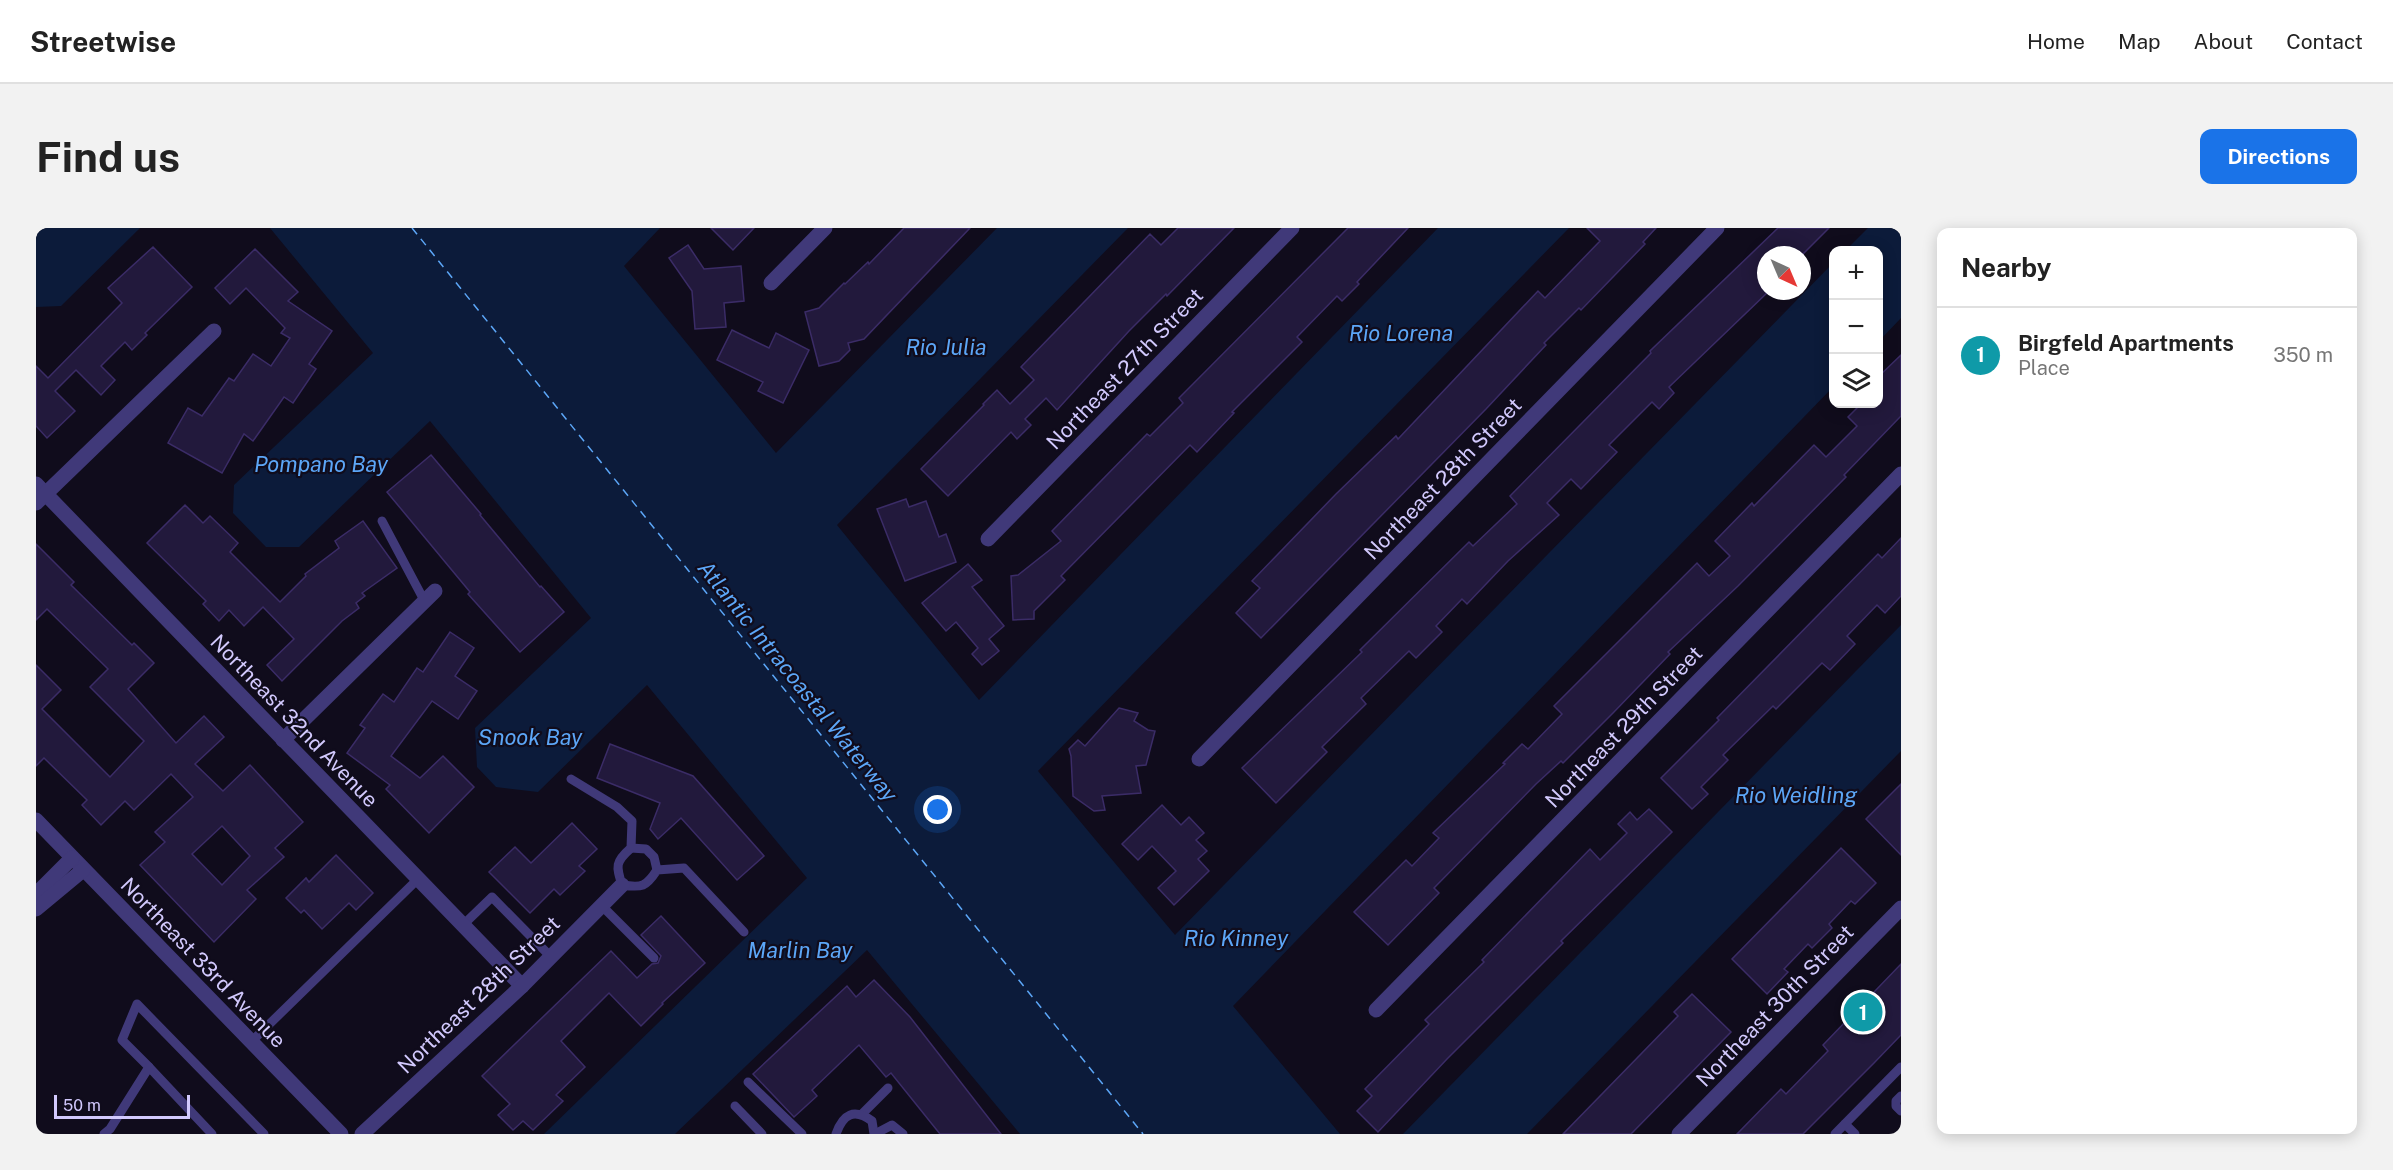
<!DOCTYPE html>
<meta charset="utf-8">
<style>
:root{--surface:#fff;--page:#f2f2f2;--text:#222;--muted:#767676;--line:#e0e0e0;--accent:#1a73e8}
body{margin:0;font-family:"Public Sans",sans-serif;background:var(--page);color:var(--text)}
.controls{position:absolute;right:18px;top:18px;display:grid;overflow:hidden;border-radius:12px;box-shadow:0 3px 15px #0003}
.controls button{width:54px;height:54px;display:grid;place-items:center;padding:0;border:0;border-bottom:2px solid var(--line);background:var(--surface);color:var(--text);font:30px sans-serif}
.compass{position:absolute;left:1721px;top:18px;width:54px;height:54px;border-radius:50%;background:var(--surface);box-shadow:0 3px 15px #0003;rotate:136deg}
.scale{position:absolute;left:18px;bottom:15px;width:136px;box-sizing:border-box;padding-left:6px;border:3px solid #d2c9fd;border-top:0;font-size:16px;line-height:21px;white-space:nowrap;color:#d2c9fd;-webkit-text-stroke:4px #100c1c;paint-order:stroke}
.you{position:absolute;left:902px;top:582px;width:21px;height:21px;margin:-15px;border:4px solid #fff;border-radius:50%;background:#1a73e8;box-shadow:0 0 0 9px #1a73e833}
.badge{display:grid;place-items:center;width:39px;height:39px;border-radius:50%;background:var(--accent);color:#fff;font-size:20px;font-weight:700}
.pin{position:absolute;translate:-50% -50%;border:3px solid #fff;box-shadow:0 2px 6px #0006}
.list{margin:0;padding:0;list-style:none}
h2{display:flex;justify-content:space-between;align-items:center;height:78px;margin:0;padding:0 24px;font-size:26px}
h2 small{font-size:20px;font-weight:400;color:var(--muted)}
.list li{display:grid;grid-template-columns:39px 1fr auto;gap:18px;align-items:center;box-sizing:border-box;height:96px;padding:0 24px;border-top:2px solid var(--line)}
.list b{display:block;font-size:22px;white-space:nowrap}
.list p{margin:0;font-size:20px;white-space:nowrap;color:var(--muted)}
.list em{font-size:20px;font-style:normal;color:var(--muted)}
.icon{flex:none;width:33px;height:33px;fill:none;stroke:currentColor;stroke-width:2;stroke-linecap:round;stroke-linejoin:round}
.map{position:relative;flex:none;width:1865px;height:906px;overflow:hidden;border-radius:12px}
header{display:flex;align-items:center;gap:36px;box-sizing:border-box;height:84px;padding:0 30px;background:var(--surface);border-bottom:2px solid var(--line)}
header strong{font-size:28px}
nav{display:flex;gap:33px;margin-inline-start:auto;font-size:21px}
.intro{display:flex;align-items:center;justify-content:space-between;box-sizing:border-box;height:144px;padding:0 36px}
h1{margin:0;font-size:42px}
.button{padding:15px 27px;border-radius:12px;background:var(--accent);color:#fff;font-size:21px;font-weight:700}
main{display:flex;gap:36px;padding:0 36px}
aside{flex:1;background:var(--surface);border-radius:12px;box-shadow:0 3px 15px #0003}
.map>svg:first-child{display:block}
.water{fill:#0c1b3a}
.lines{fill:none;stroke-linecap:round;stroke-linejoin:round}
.ferry{stroke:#5ca6f7;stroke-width:1.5;stroke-dasharray:8 6;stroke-linecap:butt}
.building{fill:#22193c;stroke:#3b2c67;stroke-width:1.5;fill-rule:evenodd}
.lane{stroke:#403979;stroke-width:9}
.street{stroke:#403979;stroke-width:15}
.labels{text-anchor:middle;stroke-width:4.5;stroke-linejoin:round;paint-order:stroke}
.street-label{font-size:21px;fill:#d2c9fd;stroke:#100c1c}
.water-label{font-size:22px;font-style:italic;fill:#5ca6f7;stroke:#100c1c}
</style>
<header>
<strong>Streetwise</strong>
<nav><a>Home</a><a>Map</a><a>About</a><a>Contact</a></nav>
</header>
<div class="intro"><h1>Find us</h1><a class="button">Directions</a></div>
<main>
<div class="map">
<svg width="1865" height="906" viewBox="0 0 1865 906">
<rect width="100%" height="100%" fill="#100c1c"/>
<!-- water -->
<g class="water">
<path d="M 0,0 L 104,0 L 25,78 L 0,79 Z"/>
<path d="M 234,0 L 624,0 L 588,38 L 740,225 L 961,0 L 1092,0 L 801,297 L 943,472 L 1402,0 L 1533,0 L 1002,543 L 1139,707 L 1797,35 L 1797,159 L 1197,778 L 1304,906 L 984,906 L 831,722 L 639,906 L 508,906 L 771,650 L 611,457 L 502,564 L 460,559 L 441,539 L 439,500 L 555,390 L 394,193 L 263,319 L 230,319 L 197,285 L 198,257 L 337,125 Z"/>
<path d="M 1832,0 L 1865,0 L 1865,90 L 1843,113 L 1842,22 L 1810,22 Z"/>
<path d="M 1865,397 L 1865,523 L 1491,906 L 1367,906 Z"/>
</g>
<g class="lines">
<!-- ferry -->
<path class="ferry" d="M 376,0 L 1107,906"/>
</g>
<!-- building -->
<g class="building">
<path d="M 675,0 L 718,0 L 697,22 Z"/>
<path d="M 868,0 L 934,0 L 828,111 L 812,115 L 814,122 L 803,133 L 783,138 L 769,84 L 783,80 L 808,55 L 809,56 L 832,34 L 833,36 Z"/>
<path d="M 1142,0 L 1198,0 L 1131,68 L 1130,66 L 1093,103 L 1021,182 L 1010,170 L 989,191 L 995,197 L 981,211 L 975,204 L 912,268 L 885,241 L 948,177 L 947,176 L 961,162 L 974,176 L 998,152 L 985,139 L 1114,6 L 1125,17 Z"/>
<path d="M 1312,0 L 1372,0 L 1321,54 L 1323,56 L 1306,73 L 1301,68 L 1261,109 L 1266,114 L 1196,184 L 1198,185 L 1161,224 L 1154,217 L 1025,348 L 1029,352 L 998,383 L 998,391 L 977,392 L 975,348 L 982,347 L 1025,313 L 1016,303 L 1111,206 L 1114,208 L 1147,175 L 1143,170 Z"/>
<path d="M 1551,0 L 1620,0 L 1607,14 L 1609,16 L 1545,82 L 1543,80 L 1508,115 L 1510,117 L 1450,181 L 1225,410 L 1200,385 L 1224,360 L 1216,353 L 1300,266 L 1360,208 L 1362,211 L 1502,63 L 1509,70 L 1564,13 Z"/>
<path d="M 1742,0 L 1793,0 L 1766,27 L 1730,27 L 1730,63 L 1733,63 L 1633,159 L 1638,165 L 1623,181 L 1616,174 L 1573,217 L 1581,224 L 1545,261 L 1535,251 L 1511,275 L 1523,287 L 1472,333 L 1431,376 L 1426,371 L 1400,398 L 1406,404 L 1380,430 L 1373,423 L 1325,470 L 1330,476 L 1286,519 L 1291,524 L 1240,575 L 1206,540 L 1326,424 L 1324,422 L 1433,314 L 1437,318 L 1481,276 L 1474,268 L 1615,125 L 1614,123 Z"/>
<path d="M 652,17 L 668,41 L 705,38 L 708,73 L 688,75 L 690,99 L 659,101 L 656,63 L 633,30 Z"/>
<path d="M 117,19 L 156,59 L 109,105 L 111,107 L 96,122 L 89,114 L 65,138 L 79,152 L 65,167 L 40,142 L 19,163 L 39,183 L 11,210 L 0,198 L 0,138 L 12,150 L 86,75 L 72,60 Z"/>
<path d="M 219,21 L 262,64 L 252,73 L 296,103 L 273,136 L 280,141 L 257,175 L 248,169 L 217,213 L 208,206 L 186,245 L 132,215 L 152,180 L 166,188 L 193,150 L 198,153 L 217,126 L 235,138 L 254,110 L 245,105 L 249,100 L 210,60 L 194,76 L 179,60 Z"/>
<path d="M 696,102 L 733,120 L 740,105 L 773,122 L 747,175 L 722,163 L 727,154 L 681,132 Z"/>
<path d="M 1865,127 L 1865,188 L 1808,247 L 1810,249 L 1702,358 L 1632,424 L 1634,426 L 1577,485 L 1527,535 L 1525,533 L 1500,556 L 1451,606 L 1398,660 L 1403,665 L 1352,717 L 1318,684 L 1370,632 L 1376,638 L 1403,610 L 1397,605 L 1469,536 L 1467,535 L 1486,516 L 1492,521 L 1526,486 L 1518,478 L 1661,335 L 1673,348 L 1694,328 L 1679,313 L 1716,275 L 1718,278 L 1778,217 L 1790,229 L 1821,198 L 1812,189 L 1825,176 L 1842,176 L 1842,149 Z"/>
<path d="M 395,227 L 445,286 L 444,287 L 504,359 L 505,358 L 528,384 L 484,424 L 432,366 L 434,364 L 351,264 Z"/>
<path d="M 870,271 L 873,279 L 890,273 L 903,309 L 910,306 L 920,334 L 869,353 L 841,281 Z"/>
<path d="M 149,277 L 167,295 L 174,288 L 202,315 L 194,324 L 244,374 L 270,348 L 269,346 L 303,320 L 299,313 L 327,293 L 361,340 L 326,365 L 329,368 L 320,375 L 323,380 L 306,393 L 246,453 L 231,437 L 258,411 L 227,379 L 208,398 L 193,382 L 183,393 L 167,376 L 170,373 L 111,315 Z"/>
<path d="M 1865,310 L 1865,368 L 1849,385 L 1841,377 L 1811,408 L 1819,416 L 1794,442 L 1786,435 L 1740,481 L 1737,478 L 1687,527 L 1692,532 L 1665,559 L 1672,566 L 1656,581 L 1625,550 L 1683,492 L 1681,490 L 1842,326 L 1846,330 Z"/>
<path d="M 0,316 L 38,354 L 35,357 L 96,417 L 98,415 L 118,435 L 92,461 L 140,515 L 168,488 L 188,509 L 159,536 L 187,563 L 214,537 L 267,594 L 239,620 L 248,629 L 211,662 L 220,671 L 178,714 L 104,637 L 129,614 L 119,604 L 157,569 L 135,546 L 98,582 L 89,573 L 65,597 L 46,577 L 51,572 L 8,530 L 0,538 L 0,437 L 25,462 L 6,481 L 74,549 L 108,513 L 54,459 L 72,441 L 11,381 L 0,392 ZM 186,598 L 214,628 L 186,657 L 156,626 Z"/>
<path d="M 932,336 L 946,352 L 936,359 L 968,398 L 953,411 L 963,423 L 946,437 L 936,426 L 942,420 L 920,394 L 910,403 L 886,375 Z"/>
<path d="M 414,404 L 438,420 L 419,448 L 441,463 L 422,491 L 396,473 L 355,528 L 384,550 L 407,528 L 438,559 L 393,605 L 350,561 L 354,557 L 311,525 L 329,500 L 324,497 L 347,466 L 358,474 L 381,440 L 387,444 Z"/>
<path d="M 1083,480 L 1102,485 L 1098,493 L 1112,502 L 1119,503 L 1110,537 L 1100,538 L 1105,565 L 1066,568 L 1069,582 L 1058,583 L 1037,568 L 1035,528 L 1033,521 L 1042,512 L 1049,518 Z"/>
<path d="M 574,516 L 657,548 L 728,628 L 701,652 L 645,590 L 622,611 L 614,601 L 624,575 L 561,550 Z"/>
<path d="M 1865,556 L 1865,627 L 1830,591 Z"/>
<path d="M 1126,577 L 1145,597 L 1153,589 L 1168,605 L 1160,612 L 1171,623 L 1162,631 L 1173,643 L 1138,677 L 1122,660 L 1140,643 L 1116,618 L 1102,632 L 1086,616 Z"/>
<path d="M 1613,581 L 1636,604 L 1525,713 L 1527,715 L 1411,831 L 1342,904 L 1321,883 L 1336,868 L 1329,861 L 1393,796 L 1389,792 L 1448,734 L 1446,732 L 1554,621 L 1564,632 L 1591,605 L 1582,596 L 1594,584 L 1601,592 Z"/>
<path d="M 536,595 L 561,621 L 543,638 L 549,643 L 524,667 L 518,661 L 494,685 L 453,644 L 479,619 L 495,635 Z"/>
<path d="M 1805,620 L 1840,655 L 1819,676 L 1815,673 L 1793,696 L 1796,700 L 1776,720 L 1772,716 L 1748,741 L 1752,744 L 1731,766 L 1696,731 Z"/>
<path d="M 300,627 L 337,665 L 320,682 L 313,675 L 286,701 L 268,682 L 265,685 L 250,670 L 270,650 L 273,654 Z"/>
<path d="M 625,688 L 669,735 L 626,775 L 627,776 L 605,798 L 573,765 L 525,813 L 549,839 L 520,867 L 527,873 L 497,902 L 487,893 L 477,902 L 462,887 L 474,876 L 446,848 L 575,723 L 601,750 L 616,736 L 622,735 L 625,728 L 605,707 Z"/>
<path d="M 1865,736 L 1865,807 L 1838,835 L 1767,906 L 1701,906 L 1745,861 L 1750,866 L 1792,823 L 1787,817 Z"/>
<path d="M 838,752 L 874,789 L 965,906 L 904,906 L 855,845 L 850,849 L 823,817 L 776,862 L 781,868 L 758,889 L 717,846 L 811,758 L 820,769 Z"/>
<path d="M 1656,766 L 1695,804 L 1595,906 L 1527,906 L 1642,788 L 1638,784 Z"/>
</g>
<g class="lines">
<!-- lane -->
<g class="lane">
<path d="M 346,293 L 389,374"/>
<path d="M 535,551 L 581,579 L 596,593 L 595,620 C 579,634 580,638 586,657 C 606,660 610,659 621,642 L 648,640 L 708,704"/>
<path d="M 595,620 L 610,621 L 618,629 L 621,642"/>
<path d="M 566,678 L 618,730"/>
<path d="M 427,697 L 456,669 L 515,729"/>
<path d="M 215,814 L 382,651"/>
<path d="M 113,839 L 86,812 L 101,776 L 228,906"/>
<path d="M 712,854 L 766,906"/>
<path d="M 1865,868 L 1860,873 L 1860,878 L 1865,883"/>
<path d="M 699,878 L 726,906"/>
<path d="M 826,886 L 852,860"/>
<path d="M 1809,896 L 1819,906"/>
<path d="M 68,906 L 74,901 L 113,839 L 176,906"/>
<path d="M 800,906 C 807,886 818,880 836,893 L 838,906"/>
<path d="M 839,906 L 856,897 L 867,906"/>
<path d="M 1799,906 L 1865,839"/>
</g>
<!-- street -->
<g class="street">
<path d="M 735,55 L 789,0"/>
<path d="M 0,256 L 486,758"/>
<path d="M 0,275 L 178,103"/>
<path d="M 952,311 L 1256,0"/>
<path d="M 247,512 L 399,363"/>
<path d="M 1163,531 L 1681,0"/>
<path d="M 0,592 L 305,906"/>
<path d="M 0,666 L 36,630"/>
<path d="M 0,681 L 47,642"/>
<path d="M 1340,782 L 1865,246"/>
<path d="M 326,906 L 486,758 L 586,657"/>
<path d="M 1643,906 L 1865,680"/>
</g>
</g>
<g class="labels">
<!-- street labels -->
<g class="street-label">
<text transform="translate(1089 141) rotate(-46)" y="7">Northeast 27th Street</text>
<text transform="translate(1407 251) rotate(-46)" y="7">Northeast 28th Street</text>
<text transform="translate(258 493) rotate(46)" y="7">Northeast 32nd Avenue</text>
<text transform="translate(1588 499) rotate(-46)" y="7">Northeast 29th Street</text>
<text transform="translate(167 735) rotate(46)" y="7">Northeast 33rd Avenue</text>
<text transform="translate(443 767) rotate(-44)" y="7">Northeast 28th Street</text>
<text transform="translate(1739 778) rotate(-46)" y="7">Northeast 30th Street</text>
</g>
<!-- water labels -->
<g class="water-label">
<text x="1365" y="113">Rio Lorena</text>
<text x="910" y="127">Rio Julia</text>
<text x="285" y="244">Pompano Bay</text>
<text transform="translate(762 453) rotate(51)" y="8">Atlantic Intracoastal Waterway</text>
<text x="494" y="517">Snook Bay</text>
<text x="1760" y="575">Rio Weidling</text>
<text x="1200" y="718">Rio Kinney</text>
<text x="764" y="730">Marlin Bay</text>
</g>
</g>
</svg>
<div class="controls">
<button>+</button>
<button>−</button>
<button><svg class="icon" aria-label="layers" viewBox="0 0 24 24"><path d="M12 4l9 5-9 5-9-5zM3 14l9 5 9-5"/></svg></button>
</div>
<svg class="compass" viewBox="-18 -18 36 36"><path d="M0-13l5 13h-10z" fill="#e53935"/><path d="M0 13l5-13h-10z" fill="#767676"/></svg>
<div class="scale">50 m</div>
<div class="you"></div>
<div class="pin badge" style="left:1827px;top:784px;background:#0f9aa8">1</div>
</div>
<aside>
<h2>Nearby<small></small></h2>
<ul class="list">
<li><span class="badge" style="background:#0f9aa8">1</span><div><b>Birgfeld Apartments</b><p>Place</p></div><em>350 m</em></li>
</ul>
</aside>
</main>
